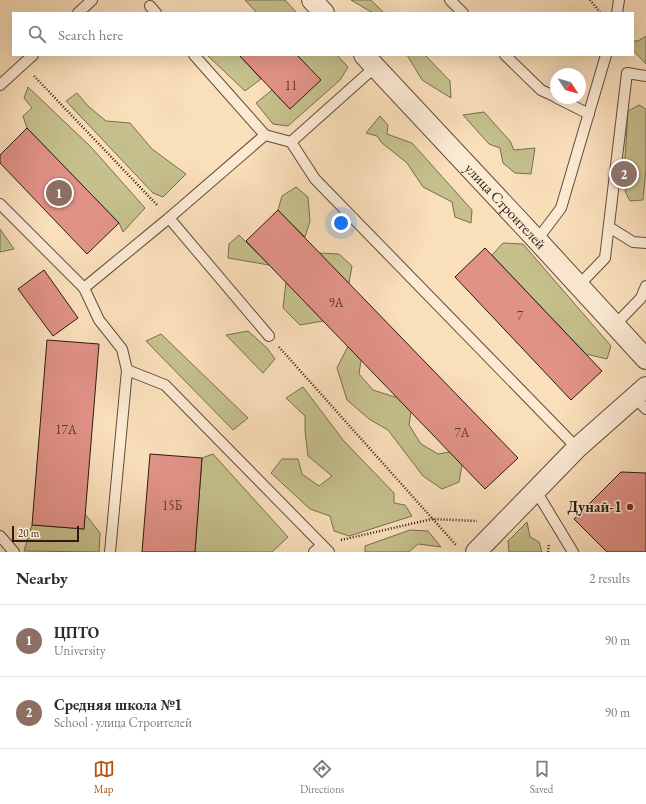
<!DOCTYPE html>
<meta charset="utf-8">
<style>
:root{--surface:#fff;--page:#f2f2f3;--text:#2b2b33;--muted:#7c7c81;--line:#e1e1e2;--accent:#b45309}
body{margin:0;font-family:"EB Garamond",serif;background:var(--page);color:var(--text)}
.compass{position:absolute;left:550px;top:68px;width:36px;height:36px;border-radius:50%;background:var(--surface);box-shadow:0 4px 16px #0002;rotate:126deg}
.scale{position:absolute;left:12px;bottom:10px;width:67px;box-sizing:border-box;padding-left:4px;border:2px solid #2c1b11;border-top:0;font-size:11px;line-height:14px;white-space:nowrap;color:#2c1b11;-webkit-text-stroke:3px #fcead3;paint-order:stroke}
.you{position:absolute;left:341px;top:223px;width:14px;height:14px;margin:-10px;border:3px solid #fff;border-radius:50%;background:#1a73e8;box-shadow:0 0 0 6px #1a73e833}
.badge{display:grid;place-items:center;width:26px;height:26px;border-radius:50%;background:var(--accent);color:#fff;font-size:13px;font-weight:700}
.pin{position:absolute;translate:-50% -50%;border:2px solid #fff;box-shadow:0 1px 4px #0006}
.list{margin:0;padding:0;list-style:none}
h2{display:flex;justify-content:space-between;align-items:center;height:52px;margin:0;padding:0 16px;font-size:17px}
h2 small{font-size:13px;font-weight:400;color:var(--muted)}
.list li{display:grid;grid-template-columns:26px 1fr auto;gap:12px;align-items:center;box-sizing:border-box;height:72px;padding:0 16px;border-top:1px solid var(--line)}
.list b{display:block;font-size:15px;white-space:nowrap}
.list p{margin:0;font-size:13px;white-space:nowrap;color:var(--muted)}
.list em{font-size:13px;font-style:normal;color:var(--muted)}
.icon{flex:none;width:22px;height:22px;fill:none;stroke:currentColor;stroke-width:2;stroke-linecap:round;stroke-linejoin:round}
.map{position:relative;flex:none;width:646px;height:552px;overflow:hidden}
.search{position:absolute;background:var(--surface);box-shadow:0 4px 16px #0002;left:12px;right:12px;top:12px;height:44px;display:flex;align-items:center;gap:10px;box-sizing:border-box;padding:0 14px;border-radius:0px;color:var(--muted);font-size:15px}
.sheet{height:196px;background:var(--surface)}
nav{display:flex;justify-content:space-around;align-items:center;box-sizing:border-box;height:56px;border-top:1px solid var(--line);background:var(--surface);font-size:11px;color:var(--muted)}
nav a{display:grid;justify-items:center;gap:2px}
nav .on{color:var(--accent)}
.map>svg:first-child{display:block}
.green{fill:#c5c08c;stroke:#786e4e}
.building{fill:#e19287;stroke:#2c1b11}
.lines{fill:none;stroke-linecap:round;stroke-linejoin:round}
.service-casing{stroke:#604c3c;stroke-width:12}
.minor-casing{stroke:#604c3c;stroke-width:22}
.path{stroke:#2c1b11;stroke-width:2.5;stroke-dasharray:1 2;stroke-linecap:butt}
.service{stroke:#fcead3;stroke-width:10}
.minor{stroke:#fcead3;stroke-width:20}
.poi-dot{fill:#8f2418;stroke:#fcead3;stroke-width:1.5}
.labels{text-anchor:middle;stroke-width:3;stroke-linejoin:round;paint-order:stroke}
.number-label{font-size:13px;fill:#59392e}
.street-label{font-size:15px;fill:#2c1b11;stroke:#fcead3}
.poi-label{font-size:15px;font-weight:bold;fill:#2c1b11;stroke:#fcead3;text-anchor:end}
</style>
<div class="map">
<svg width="646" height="552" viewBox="0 0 646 552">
<rect width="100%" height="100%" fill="#fadfbb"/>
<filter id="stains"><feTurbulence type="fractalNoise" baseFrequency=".005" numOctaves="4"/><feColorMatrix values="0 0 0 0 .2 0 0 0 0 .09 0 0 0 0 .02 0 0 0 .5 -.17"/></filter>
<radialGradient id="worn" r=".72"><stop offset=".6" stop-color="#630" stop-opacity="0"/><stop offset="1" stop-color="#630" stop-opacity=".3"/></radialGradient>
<!-- green -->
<g class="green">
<path d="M 245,0 L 285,0 L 297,13 L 257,13 Z"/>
<path d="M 351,0 L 371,0 L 384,13 L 373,13 Z"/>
<path d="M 646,36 L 646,64 L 633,50 L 633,41 L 638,41 Z"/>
<path d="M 207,55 L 239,55 L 261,79 L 245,91 Z"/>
<path d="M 297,55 L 337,55 L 348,67 L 340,80 L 288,126 L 273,124 L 256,103 L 272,90 L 290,109 Z"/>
<path d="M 407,55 L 425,55 L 450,81 L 451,98 L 422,80 Z"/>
<path d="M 28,87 L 91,147 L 145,208 L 123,232 L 119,223 L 27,128 L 23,116 L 32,108 L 24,98 Z"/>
<path d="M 77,93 L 88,106 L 106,121 L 130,123 L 152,149 L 186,174 L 163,197 L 153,193 L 66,101 Z"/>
<path d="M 639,105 L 646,109 L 646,169 L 643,200 L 630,201 L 625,191 L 632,176 L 624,173 L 628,111 Z"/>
<path d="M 484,112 L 510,141 L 514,150 L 535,148 L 531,174 L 515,173 L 503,163 L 500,148 L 489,144 L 463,115 Z"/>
<path d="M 380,116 L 388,125 L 387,134 L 412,143 L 472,210 L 471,223 L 455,217 L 452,202 L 423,187 L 407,163 L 382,143 L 377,136 L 366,133 Z"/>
<path d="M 296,187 L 308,197 L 310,221 L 305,237 L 278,210 L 282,196 Z"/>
<path d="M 0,229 L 14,249 L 0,252 Z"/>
<path d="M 239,235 L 269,265 L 228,258 L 229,244 Z"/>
<path d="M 503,243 L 523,244 L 611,346 L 607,359 L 586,354 L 492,255 Z"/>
<path d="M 319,253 L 339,254 L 352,266 L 349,283 Z"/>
<path d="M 286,282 L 323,321 L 300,325 L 283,308 Z"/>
<path d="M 248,331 L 267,348 L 275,359 L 263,373 L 226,335 Z"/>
<path d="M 161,334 L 248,418 L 233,430 L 146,341 Z"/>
<path d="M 348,346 L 361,360 L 359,374 L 373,390 L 398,398 L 411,412 L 409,425 L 421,444 L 438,454 L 450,452 L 462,465 L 459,482 L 442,489 L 423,476 L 388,430 L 369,419 L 347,400 L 337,368 Z"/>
<path d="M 303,387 L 343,440 L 394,493 L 394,503 L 405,505 L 412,516 L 349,536 L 334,531 L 330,516 L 310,509 L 271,473 L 282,459 L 298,459 L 302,474 L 319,486 L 332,476 L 308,456 L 305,431 L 305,416 L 286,398 Z"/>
<path d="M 213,454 L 288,537 L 272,552 L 195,552 L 202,458 Z"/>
<path d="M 85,514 L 100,533 L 99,552 L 24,551 L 32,525 L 84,529 Z"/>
<path d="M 527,522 L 530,537 L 539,542 L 542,552 L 509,552 L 508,541 Z"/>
<path d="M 410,530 L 428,531 L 441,547 L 418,544 L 409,552 L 365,552 L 365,546 Z"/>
</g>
<!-- building -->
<g class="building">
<path d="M 239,55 L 297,55 L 321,80 L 290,109 Z"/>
<path d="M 27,128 L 119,223 L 87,254 L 0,163 L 0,155 Z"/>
<path d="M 278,210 L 518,458 L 485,489 L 246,241 Z"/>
<path d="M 485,248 L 602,371 L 571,400 L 455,277 Z"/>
<path d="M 44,270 L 78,318 L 53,336 L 18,289 Z"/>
<path d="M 47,340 L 99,344 L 84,529 L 32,525 Z"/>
<path d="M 150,454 L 202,458 L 195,552 L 142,552 Z"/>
<path d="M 621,472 L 646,473 L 646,552 L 607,552 L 574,519 Z"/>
</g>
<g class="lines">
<!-- service casing -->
<g class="service-casing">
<g id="service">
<path d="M 450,0 L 463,13"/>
<path d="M 150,6 L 156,13"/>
<path d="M 78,13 L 92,0"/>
<path d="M 617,13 L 619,0"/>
<path d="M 194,55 L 265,135 L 291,142 L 315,179 L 577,448"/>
<path d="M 505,55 L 541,90 L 556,97"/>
<path d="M 0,85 L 33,55"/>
<path d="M 557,98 L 589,114"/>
<path d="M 291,142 L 375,67"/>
<path d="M 0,204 L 84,288 L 99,320 L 122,349 L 127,370 L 110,552"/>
<path d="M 169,218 L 269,336"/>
<path d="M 609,227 L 633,242 L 646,243"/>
<path d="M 537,240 L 561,208 L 606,55"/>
<path d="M 579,285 L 605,258 L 627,73 L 646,76"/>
<path d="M 84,288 L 169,218 L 265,135"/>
<path d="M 615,325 L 641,298 L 646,286"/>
<path d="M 127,370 L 165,385 L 329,552"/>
<path d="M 634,397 L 646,409"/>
<path d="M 536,491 L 573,552"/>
<path d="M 0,536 L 14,552"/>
<path d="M 314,552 L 322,545"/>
</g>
</g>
<!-- minor casing -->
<g class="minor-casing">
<g id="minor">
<path d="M 312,0 L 324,13"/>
<path id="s1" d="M 364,55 L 537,240 L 646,359"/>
<path d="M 476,552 L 577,448 L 646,387"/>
</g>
</g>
<!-- path -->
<g class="path">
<path d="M 590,0 L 600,12"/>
<path d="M 34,76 L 158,206"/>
<path d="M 279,347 L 456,545"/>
<path d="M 341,540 L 432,519 L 477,521"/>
<path d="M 548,552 L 549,544"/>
</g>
<!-- service -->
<use href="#service" class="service"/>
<!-- minor -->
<use href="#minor" class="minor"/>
</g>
<!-- markers -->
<circle class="poi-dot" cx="630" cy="507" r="4"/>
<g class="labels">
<!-- number labels -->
<g class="number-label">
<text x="291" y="90">11</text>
<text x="336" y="307">9А</text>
<text x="520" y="320">7</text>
<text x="66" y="434">17А</text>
<text x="462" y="437">7А</text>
<text x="172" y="510">15Б</text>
</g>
<!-- street labels -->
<g class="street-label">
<text dy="5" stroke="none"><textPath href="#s1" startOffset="207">улица Строителей</textPath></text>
</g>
<!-- poi labels -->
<g class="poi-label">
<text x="622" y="512">Дунай-1</text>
</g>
</g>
<rect width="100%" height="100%" filter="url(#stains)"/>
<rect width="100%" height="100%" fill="url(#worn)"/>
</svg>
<svg class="compass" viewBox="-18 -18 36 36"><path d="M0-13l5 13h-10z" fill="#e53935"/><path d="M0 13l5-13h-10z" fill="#7c7c81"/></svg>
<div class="scale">20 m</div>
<div class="you"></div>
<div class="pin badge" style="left:59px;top:193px;background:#8d6e63">1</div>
<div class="pin badge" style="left:624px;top:174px;background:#8d6e63">2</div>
<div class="search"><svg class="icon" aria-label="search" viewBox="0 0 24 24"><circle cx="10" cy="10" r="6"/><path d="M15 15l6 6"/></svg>Search here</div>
</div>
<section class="sheet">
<h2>Nearby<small>2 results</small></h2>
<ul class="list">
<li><span class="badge" style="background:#8d6e63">1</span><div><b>ЦПТО</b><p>University</p></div><em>90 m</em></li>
<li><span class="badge" style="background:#8d6e63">2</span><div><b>Средняя школа №1</b><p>School · улица Строителей</p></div><em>90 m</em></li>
</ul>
</section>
<nav>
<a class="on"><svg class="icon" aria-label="map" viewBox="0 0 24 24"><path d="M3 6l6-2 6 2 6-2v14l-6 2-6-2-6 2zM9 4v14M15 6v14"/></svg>Map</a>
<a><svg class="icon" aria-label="directions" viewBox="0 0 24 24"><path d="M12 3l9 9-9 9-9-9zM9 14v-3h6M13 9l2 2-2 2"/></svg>Directions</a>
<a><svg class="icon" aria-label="saved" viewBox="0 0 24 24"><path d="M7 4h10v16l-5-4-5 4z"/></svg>Saved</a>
</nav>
